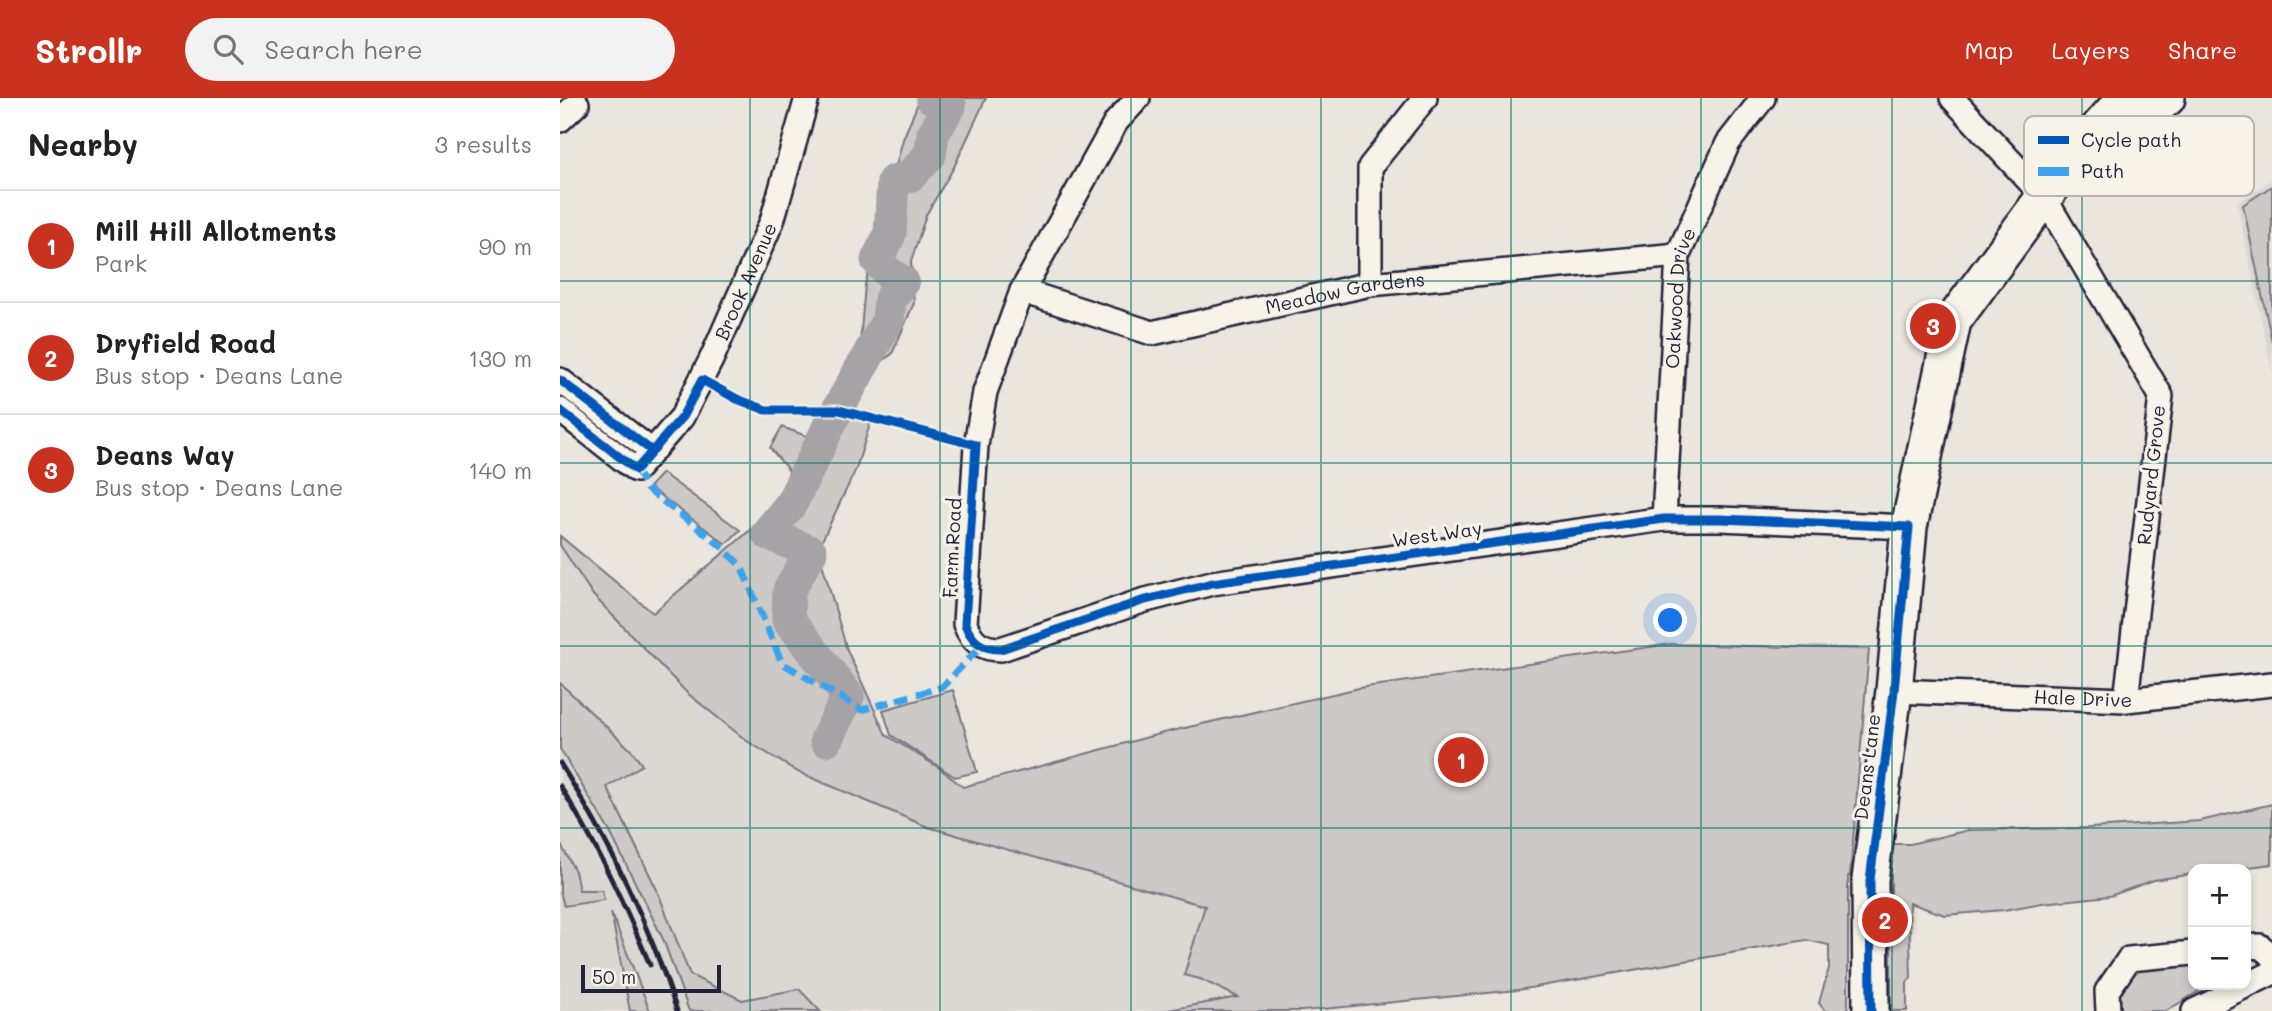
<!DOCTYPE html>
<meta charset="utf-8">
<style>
:root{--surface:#fff;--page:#f2f2f2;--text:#222;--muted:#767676;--line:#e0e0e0;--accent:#c8321e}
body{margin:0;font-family:Mali,sans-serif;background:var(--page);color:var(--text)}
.controls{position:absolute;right:21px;bottom:21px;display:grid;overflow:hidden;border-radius:14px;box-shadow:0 4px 10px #0003}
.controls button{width:63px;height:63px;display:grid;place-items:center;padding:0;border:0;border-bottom:2px solid var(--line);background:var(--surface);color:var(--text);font:35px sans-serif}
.scale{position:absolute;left:21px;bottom:18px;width:140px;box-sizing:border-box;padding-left:7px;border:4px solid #22223b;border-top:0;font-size:19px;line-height:24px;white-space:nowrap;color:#22223b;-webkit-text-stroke:5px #f7f3e8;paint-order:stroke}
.you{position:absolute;left:1111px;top:523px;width:24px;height:24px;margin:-18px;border:5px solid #fff;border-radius:50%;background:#1a73e8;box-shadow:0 0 0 10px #1a73e833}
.badge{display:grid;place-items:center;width:46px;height:46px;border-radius:50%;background:var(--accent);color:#fff;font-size:23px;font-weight:700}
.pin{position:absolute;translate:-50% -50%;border:4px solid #fff;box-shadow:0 2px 7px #0006}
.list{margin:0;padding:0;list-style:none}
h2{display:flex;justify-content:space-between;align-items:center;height:91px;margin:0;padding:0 28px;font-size:30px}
h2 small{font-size:23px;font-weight:400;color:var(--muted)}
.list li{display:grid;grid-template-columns:46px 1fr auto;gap:21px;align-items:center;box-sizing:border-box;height:112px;padding:0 28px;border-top:2px solid var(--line)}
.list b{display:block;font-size:26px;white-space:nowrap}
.list p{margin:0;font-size:23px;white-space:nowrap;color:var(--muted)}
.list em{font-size:23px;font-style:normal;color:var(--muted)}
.icon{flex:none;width:38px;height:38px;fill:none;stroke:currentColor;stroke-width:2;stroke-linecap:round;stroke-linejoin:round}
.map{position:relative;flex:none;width:1712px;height:913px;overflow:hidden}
header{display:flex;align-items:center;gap:42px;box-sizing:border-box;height:98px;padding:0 35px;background:var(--accent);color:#fff}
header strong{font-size:33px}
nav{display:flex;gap:38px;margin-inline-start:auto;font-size:24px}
.search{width:490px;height:63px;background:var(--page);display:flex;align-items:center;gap:18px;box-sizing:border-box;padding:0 24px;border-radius:38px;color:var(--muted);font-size:26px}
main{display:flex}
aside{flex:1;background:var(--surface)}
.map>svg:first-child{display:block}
.built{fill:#dbd8d2}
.green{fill:#cdc9c6;stroke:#787680;stroke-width:2}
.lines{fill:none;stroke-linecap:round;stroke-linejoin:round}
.river{stroke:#a6a3a6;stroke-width:33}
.minor-casing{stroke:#22223b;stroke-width:28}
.primary-casing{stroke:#22223b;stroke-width:40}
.minor{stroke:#f7f3e8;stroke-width:23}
.primary{stroke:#f7f3e8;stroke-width:35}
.rail{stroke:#22223b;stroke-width:5}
.quiet{stroke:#3ea2ec;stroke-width:7;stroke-dasharray:14 7;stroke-linecap:butt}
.cycleway-casing{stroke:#f7f3e8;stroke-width:13}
.cycleway{stroke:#0057b8;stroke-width:9}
.grid{fill:none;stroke:#0f766e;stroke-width:2;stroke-opacity:0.55}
.labels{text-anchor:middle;stroke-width:6;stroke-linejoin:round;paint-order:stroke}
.street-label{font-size:19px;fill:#22223b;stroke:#f7f3e8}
.key{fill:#f7f3e8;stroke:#b7b4b4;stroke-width:2}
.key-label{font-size:19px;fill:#22223b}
</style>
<header>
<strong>Strollr</strong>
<div class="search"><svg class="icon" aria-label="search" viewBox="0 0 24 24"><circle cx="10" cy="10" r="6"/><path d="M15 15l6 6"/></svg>Search here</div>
<nav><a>Map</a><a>Layers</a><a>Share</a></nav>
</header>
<main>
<aside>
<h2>Nearby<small>3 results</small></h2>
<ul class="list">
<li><span class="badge">1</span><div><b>Mill Hill Allotments</b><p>Park</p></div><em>90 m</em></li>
<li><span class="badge">2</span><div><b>Dryfield Road</b><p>Bus stop · Deans Lane</p></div><em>130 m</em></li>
<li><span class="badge">3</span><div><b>Deans Way</b><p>Bus stop · Deans Lane</p></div><em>140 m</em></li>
</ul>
</aside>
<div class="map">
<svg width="1712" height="913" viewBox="0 0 1712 913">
<rect width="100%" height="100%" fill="#eae6de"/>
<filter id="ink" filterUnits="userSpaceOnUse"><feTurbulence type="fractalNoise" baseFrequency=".0143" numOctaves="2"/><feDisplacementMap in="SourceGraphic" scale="14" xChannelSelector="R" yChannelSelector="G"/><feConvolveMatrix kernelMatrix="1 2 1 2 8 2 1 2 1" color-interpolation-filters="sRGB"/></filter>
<g filter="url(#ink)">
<!-- built -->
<g class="built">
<path d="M 1712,81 L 1712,275 L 1677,105 Z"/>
<path d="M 0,447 L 34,497 L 238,674 L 368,729 L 675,817 L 680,899 L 603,913 L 0,913 Z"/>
</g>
<!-- green -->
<g class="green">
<path d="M 360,0 L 426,0 L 394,69 L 366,117 L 351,164 L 354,205 L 332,256 L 305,275 L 300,244 L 305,187 L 343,41 Z"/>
<path d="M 1712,88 L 1712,244 L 1683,107 Z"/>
<path d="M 286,309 L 310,326 L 296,371 L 258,451 L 287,552 L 326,637 L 378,669 L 403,689 L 603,635 L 799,590 L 1111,546 L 1309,551 L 1290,778 L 1288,778 L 1288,913 L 1265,913 L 1259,905 L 1269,870 L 1269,847 L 1246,842 L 958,892 L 743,913 L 603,913 L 678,899 L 640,881 L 624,877 L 645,808 L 368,729 L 238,674 L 187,643 L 127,595 L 33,497 L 0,447 L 0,438 L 93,515 L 221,406 L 229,373 L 210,350 L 222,329 L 252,340 Z"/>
<path d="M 102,375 L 180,432 L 166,446 L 89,389 Z"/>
<path d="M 0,585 L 72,653 L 82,667 L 47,689 L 97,792 L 130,877 L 182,902 L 239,891 L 260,913 L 129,913 L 103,841 L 50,734 L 0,651 Z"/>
<path d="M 393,592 L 417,674 L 395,679 L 331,637 L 323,612 Z"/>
<path d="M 1712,706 L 1712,766 L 1673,771 L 1633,771 L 1633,776 L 1594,782 L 1550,798 L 1482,805 L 1444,812 L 1385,817 L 1349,805 L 1351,880 L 1347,884 L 1347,913 L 1331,913 L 1331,746 L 1350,746 L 1409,732 L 1530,730 L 1640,723 Z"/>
<path d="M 0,745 L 15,773 L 19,792 L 42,792 L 44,802 L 4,808 L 0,794 Z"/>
<path d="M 51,814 L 90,913 L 70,913 Z"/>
<path d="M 1633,861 L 1633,887 L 1649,887 L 1606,913 L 1555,913 L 1554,897 L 1572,867 Z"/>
</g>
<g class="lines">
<!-- river -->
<path class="river" d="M 266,642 L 288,598 L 228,521 L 229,492 L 251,454 L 207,435 L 231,406 L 273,320 L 328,222 L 330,201 L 343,184 L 327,174 L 317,162 L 330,136 L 333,83 L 350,78 L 370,57 L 373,36 L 390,8 L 372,0"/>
<!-- minor casing -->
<g class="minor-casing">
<g id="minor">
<path d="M 578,0 L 556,24 L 462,193 L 425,294 L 416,347 L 405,526 C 412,544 422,551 441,551 L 582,503 L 652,485 L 1104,421 L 1160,421 L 1349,429"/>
<path d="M 1392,0 L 1484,99 L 1601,298 L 1566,602"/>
<path d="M 0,22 L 17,6"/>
<path d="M 810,186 L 810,69 L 865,0"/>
<path id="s1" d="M 462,193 L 592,235 L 810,186 L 1118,157"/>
<path d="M 0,282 L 92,353"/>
<path id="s2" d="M 0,312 L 76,372 L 122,319 L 152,260 L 212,123 L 247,0"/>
<path id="s3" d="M 1104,421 L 1118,157 L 1168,45 L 1203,0"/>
<path id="s4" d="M 1334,593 L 1566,602 L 1712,586"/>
<path d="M 1686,849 L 1700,848 L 1712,858"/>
<path d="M 1548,913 L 1547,893 L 1569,861 L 1633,855"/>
<path d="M 1634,913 L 1712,875"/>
</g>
</g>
<!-- primary casing -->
<g class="primary-casing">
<g id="primary">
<path d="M 1539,55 L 1607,0"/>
<path d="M 1311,913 L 1310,782 L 1334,593 L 1349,429 L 1393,223 L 1484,99 L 1529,41 L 1565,0"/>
</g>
</g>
<!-- minor -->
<use href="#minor" class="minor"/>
<!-- primary -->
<use href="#primary" class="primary"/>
<!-- rail -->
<g class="rail">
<path d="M 0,665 C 49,743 89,826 117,913"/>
<path d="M 0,688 C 36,744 64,805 90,867"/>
</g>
<!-- quiet -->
<path class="quiet" d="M 76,372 L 87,391 L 160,447 L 181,468 L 222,565 L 302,612 L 382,589 L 421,548"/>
<!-- cycleway casing -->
<g class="cycleway-casing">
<g id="cycleway">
<path d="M 0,282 L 92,353"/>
<path d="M 0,312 L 76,372 L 122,319 L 142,282 L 177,301 L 206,312 L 279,312 L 416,347 L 405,526 C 412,544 422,551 441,551 L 582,503 L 652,485 L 1104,421 L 1160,421 L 1349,429 L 1334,593 L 1310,782 L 1311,913"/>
</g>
</g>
<!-- cycleway -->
<use href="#cycleway" class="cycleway"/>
</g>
</g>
<!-- grid -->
<path class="grid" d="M 190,0 L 190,913M 380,0 L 380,913M 571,0 L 571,913M 761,0 L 761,913M 951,0 L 951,913M 1141,0 L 1141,913M 1332,0 L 1332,913M 1522,0 L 1522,913M 0,183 L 1712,183M 0,365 L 1712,365M 0,548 L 1712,548M 0,730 L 1712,730"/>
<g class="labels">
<!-- street labels -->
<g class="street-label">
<text dy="7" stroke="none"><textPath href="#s2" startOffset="317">Brook Avenue</textPath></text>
<text dy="7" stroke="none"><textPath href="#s1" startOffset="334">Meadow Gardens</textPath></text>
<text dy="7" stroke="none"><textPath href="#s3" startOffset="222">Oakwood Drive</textPath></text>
<text transform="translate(1591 377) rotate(-84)" y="7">Rudyard Grove</text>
<text transform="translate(877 436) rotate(-8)" y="7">West Way</text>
<text transform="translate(392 450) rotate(-87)" y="7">Farm Road</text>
<text dy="7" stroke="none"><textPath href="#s4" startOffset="189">Hale Drive</textPath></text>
<text transform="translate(1307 669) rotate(-83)" y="7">Deans Lane</text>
</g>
</g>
<!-- legend -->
<rect x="1464" y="18" width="230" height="80" rx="10" class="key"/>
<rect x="1478" y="38" width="31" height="8" fill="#0057b8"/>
<rect x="1478" y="69" width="31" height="9" fill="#3ea2ec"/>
<g class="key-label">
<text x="1521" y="49">Cycle path</text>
<text x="1521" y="80">Path</text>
</g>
</svg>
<div class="controls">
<button>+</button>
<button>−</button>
</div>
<div class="scale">50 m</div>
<div class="you"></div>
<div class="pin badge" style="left:901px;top:662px">1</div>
<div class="pin badge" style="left:1325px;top:822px">2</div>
<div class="pin badge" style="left:1373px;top:228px">3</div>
</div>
</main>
